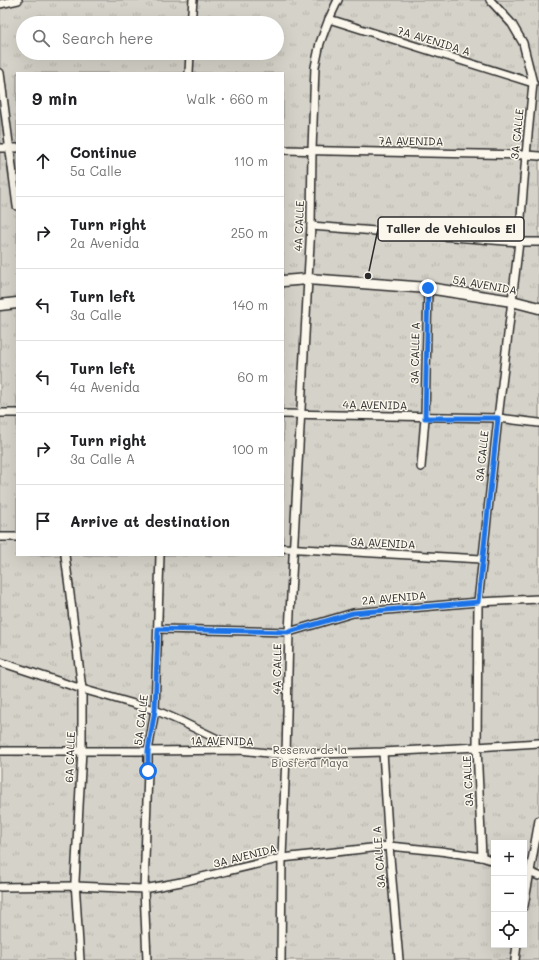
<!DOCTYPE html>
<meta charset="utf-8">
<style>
:root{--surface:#fff;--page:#f2f2f2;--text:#202124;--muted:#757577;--line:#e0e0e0}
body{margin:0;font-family:Mali,sans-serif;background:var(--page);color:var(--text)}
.controls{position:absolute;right:12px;bottom:12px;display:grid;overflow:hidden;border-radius:0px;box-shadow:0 4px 16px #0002}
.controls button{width:36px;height:36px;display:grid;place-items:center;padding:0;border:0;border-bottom:1px solid var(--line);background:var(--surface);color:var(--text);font:20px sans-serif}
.stop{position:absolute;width:12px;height:12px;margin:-9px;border:3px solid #1a73e8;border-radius:50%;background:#fff}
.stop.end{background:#1a73e8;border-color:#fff;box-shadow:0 1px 4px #0008}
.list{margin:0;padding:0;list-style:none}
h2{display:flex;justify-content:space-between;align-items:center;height:52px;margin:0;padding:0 16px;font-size:17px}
h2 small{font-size:13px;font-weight:400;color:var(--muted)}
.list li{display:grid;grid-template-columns:26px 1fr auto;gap:12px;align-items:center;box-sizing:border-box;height:72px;padding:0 16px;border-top:1px solid var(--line)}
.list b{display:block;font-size:15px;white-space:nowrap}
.list p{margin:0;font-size:13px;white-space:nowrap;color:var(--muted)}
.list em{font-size:13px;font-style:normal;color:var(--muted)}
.icon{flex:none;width:22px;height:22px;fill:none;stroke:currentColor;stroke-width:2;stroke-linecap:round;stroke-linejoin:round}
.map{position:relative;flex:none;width:539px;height:960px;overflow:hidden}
.search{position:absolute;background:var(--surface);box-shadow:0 4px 16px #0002;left:16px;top:16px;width:268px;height:44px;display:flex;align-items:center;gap:10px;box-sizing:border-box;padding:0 14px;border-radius:22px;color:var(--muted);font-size:15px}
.panel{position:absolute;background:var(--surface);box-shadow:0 4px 16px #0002;left:16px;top:72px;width:268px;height:484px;border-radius:0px}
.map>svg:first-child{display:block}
.park{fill:url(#park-tufts);stroke:#807e7a;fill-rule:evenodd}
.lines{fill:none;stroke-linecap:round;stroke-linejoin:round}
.street-casing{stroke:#2b2b2b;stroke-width:10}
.secondary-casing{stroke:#2b2b2b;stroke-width:13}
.street{stroke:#fbf7ec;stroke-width:7}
.secondary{stroke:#fbf7ec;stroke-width:10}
.route{stroke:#1a73e8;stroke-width:5}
.labels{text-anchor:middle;stroke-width:3;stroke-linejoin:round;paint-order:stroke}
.street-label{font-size:11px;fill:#2b2b2b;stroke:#fbf7ec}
.park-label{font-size:11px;fill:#565552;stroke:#fbf7ec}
.leader{fill:none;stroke:#2b2b2b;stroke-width:1.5}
.callout-dot{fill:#2b2b2b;stroke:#fbf7ec;stroke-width:1.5}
.callout{fill:#fbf7ec;stroke:#2b2b2b;stroke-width:1.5}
.callout-label{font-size:12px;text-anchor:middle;font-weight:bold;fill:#2b2b2b}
</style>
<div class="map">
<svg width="539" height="960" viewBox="0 0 539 960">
<defs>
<pattern id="park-tufts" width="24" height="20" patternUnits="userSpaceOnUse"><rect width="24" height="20" fill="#d5d2c9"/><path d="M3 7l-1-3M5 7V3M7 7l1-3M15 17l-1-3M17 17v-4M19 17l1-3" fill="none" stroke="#b7b4ad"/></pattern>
</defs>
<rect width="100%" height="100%" fill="#f3efe4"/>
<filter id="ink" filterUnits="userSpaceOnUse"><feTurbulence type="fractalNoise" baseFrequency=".025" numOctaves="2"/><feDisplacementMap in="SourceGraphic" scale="8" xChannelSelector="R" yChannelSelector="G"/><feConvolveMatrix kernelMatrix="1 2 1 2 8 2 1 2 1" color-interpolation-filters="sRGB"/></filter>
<g filter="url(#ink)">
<path class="park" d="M0,0H539V960H0ZM23,23H277V53H23ZM17,73H283V555H17ZM494,843H524V945H494Z"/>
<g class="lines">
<g class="street-casing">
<g id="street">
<path d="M0,4L18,0"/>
<path d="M329,19L533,83"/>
<path d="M191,23L193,0"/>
<path d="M0,73L17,206"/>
<path d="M189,73L190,53"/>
<path d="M0,148H17"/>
<path d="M283,150L526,155L539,156"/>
<path d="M311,226L519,242H539"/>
<path d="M0,413H17"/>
<path d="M283,414L498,418L539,423"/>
<path d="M421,467L425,418L428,288"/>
<path d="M0,537H17"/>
<path d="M283,548L482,559"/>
<path d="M65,555L82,689V750L75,881L80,960"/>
<path d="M158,629L289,632L353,613L478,602L539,599"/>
<path d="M0,662L82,689L155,710L180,721L238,749"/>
<path d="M0,751H148L240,750L286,755L383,752L477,747L539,743"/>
<path d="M383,752L389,846L399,960"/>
<path d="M482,857L477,747L478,602L498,418L519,242L526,155L533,83L523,43L512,24L490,0"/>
<path d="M524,870L539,876"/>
<path d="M0,887L75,886L144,889L181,882L282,858L389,846L440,851L482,857L494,861"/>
<path d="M524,906L539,820"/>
<path d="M147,960L144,889L148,771V751L155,710L160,555"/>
<path d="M281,960L282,858L286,755L289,632L308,279L311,226L312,150L315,67L320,43L329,19L338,0"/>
<path d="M515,960L517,945"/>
</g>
</g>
<g class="secondary-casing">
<g id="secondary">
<path d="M283,281L308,279L428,288L512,301L539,308"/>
<path d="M0,305L17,303"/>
</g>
</g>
<use href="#street" class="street"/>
<use href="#secondary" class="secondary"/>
</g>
</g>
<g class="lines" filter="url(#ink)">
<path class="route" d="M148,771V751L155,710L158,629L289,632L353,613L478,602L498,418H425L428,288"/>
</g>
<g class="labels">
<g class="street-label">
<text transform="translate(434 41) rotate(17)" y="4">7A AVENIDA A</text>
<text transform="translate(517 134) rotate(-84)" y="4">3A CALLE</text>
<text transform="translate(411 141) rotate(1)" y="4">7A AVENIDA</text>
<text transform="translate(299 226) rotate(-88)" y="4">4A CALLE</text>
<text transform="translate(485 285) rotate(10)" y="4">5A AVENIDA</text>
<text transform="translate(415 353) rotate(-89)" y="4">3A CALLE A</text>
<text transform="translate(375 405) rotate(1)" y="4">4A AVENIDA</text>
<text transform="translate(482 456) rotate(-84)" y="4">3A CALLE</text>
<text transform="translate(383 543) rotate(3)" y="4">3A AVENIDA</text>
<text transform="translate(394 598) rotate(-5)" y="4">2A AVENIDA</text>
<text transform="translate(277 669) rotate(-89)" y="4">4A CALLE</text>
<text transform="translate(141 720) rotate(-83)" y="4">5A CALLE</text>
<text transform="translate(222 741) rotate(1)" y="4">1A AVENIDA</text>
<text transform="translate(70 757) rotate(-88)" y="4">6A CALLE</text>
<text transform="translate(468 781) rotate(-93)" y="4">3A CALLE</text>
<text transform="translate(245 856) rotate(-14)" y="4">3A AVENIDA</text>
<text transform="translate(379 857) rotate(-94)" y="4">3A CALLE A</text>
</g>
<g class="park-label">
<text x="310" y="754">Reserva de la<tspan x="310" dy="13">Biosfera Maya</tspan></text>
</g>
</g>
<path class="leader" d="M368 276L378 229"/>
<circle class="callout-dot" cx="368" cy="276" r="4"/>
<rect class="callout" x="378" y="217" width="146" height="24" rx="4"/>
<g class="callout-label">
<text x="451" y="233">Taller de Vehiculos El</text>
</g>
</svg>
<div class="controls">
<button>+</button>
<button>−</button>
<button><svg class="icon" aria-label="locate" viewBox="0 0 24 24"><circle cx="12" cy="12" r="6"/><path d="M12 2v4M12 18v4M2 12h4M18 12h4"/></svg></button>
</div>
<div class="stop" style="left:148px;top:771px"></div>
<div class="stop end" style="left:428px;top:288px"></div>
<div class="search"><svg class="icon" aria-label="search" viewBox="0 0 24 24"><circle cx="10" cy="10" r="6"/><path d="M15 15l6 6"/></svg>Search here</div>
<section class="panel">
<h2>9 min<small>Walk · 660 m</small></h2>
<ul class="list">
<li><svg class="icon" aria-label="ahead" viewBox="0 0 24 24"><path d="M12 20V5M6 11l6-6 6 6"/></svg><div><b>Continue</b><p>5a Calle</p></div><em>110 m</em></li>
<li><svg class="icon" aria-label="right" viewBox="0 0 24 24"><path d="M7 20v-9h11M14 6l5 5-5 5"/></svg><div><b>Turn right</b><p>2a Avenida</p></div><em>250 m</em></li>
<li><svg class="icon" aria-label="left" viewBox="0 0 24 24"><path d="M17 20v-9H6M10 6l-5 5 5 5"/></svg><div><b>Turn left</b><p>3a Calle</p></div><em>140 m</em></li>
<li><svg class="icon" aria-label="left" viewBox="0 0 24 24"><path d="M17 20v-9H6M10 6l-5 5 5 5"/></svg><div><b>Turn left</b><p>4a Avenida</p></div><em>60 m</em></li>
<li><svg class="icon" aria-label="right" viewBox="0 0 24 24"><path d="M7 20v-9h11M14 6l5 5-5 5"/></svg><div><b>Turn right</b><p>3a Calle A</p></div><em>100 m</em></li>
<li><svg class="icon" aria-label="arrive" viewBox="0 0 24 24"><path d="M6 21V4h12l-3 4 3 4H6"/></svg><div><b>Arrive at destination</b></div></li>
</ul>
</section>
</div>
